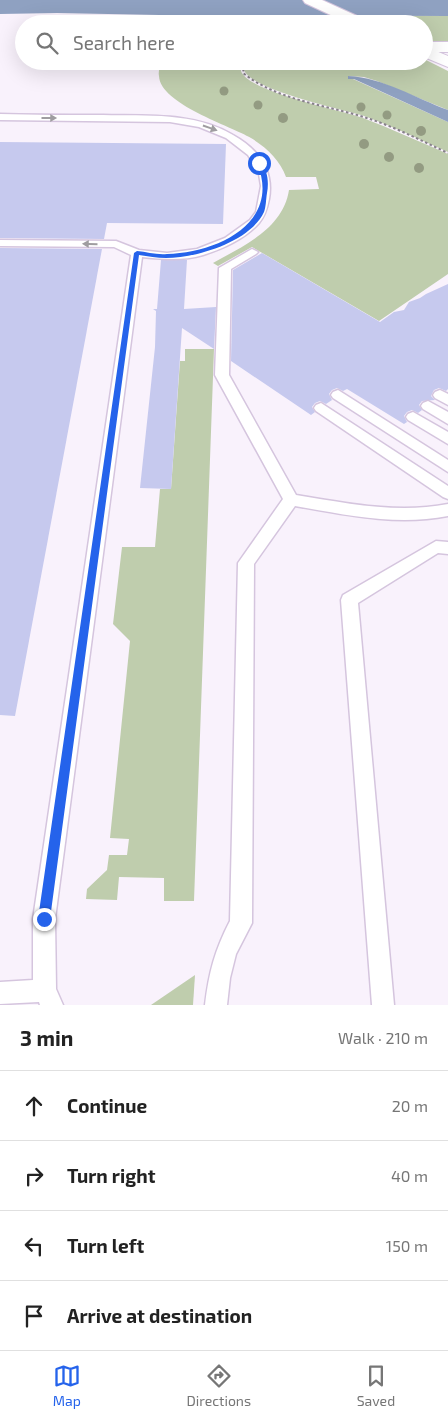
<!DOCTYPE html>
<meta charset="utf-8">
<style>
:root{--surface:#fff;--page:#f2f2f2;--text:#222;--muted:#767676;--line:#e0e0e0;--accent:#2563eb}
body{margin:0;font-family:"Exo 2",sans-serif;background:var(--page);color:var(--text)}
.stop{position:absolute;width:15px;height:15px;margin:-11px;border:4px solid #2563eb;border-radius:50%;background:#fff}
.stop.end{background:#2563eb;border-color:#fff;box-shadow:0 1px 5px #0008}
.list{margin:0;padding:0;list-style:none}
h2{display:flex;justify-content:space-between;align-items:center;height:65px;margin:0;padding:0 20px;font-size:21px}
h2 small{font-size:16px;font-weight:400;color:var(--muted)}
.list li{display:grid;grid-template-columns:32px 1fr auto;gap:15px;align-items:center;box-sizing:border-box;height:70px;padding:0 20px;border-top:1px solid var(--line)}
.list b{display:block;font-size:19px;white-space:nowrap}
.list em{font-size:16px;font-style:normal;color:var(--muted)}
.icon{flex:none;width:28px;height:28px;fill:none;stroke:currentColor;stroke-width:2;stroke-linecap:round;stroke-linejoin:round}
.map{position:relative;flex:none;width:448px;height:1005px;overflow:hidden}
.search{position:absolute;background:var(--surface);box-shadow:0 5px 20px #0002;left:15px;right:15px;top:15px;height:55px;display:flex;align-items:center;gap:12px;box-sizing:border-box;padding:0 18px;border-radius:28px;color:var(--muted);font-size:19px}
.sheet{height:345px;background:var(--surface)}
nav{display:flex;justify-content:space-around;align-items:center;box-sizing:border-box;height:70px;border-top:1px solid var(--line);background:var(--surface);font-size:14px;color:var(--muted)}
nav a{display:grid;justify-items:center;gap:2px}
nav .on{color:var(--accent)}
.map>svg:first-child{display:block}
.green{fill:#bfcdad}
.water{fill:#8fa1c1}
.building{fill:#c6c9ee}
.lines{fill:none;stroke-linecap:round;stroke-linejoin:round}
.service-casing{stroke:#d5c5de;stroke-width:3}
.minor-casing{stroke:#d5c5de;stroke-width:2}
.primary-casing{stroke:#d5c5de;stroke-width:2}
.path{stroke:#87818a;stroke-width:2;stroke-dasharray:2.5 2.5;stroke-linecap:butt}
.service{fill:#fff;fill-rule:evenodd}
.minor{fill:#fff;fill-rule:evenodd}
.primary{fill:#fff;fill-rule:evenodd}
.tree{fill:#939b82}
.oneway{fill:#9f9da0}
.route{fill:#2563eb}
</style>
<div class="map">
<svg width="448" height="1005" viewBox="0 0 448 1005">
<rect width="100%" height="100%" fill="#f9f2fc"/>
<g class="green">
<path d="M188,15H325L345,24H182Z"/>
<path d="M355,15L448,16V45H424V24H377Z"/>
<path d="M424,59L448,71V110L377,81L364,77L348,76V79H353L448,122V152C421,140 394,127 367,117C343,109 252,91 244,70L246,65L251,61H424Z"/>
<path d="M161,61H248L241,67V71C248,92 341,110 363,118C392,129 420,142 448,154V274L379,321L252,247L218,266L213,263C243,246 283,229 289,190L319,189L316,177H286C280,160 267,148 251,138C231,126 160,104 159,76C158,72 160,66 161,61Z"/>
<path d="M185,349H214L194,901H164V878L119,877L117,900L86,899L87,889L107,870L109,855H127L129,839L110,838L130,641L113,624L122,547H155L160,489H171L180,361H185Z"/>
<path d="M195,975L193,1005H151Z"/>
</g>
<g class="water">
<path d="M0,0H448V16L159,15L57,13L0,14Z"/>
<path d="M348,76C384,78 415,98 448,110V122L354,79H348Z"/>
</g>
<g class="building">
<path d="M0,142L226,144L223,224L107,223L104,239L0,238Z"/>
<path d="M0,248L102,249L15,716L0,715Z"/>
<path d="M262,253L380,322L394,312L404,310L409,302L420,298L426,294L448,284V389L446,391L439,388L434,390L431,396L435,400L422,401L419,405L422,410L418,413L412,410L407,412L404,416L407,422L404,424L347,389L343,391L337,388L332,390L329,394L332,400L326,404L320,401L315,403L312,407L315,412L311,415L231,361L233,270Z"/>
<path d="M161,260H187L184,309L216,307L214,349L182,328L171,489L140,488L155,347L156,311L153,309H157Z"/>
</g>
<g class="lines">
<g class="service-casing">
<g id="service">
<path d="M0,114C34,115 69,115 103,115C146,116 195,112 233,135C258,149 274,170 269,199C267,209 265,216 259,223C245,239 222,249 203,255C183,261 162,259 142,257L55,919L56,989L63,1005H40L39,1002L0,1004V982L33,980V919L131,255L114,247L0,246V240L116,241L139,250L167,253L197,249L225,238L250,220L256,212L261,186L259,174L248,155L226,138L199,127L170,122L0,120Z"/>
<path d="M252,249L258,252L256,254L231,269L229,375L296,495C346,503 397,514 448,504V516C397,526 346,515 295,506L254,564L252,923L236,954L230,978L227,1005H205C209,972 215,950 230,921L238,563L283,499L215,375L219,268Z"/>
<path d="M338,390L448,460V472L333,398L331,395L333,392Z"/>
<path d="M440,390L448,394V405L435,398L433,395L435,392Z"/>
<path d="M428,401L448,412V424L423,409L421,406L423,403Z"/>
<path d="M321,403L448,486V499L443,497L316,411L314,408L316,405Z"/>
<path d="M413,412L448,432V444L408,420L406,417L408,414Z"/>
<path d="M436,541L448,542V554L438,553L358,603L394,1005H372L341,600L343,595Z"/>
</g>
</g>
<g class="minor-casing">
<rect id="minor" x="424" y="42" width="24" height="10"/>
</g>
<g class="primary-casing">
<g id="primary">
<path d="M303,0H322L368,21L370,24H350L305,3Z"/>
<path d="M424,46L448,56V67L424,57Z"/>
</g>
</g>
<path class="path" d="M249,61L244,66L243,73C278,101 328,105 370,119C397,128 422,141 448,153"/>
<use href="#service" class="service"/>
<use href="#minor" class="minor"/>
<use href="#primary" class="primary"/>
</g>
<g class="tree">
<circle cx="224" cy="91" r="4.5"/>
<circle cx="258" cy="105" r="4.5"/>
<circle cx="361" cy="107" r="4.5"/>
<circle cx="387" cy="115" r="4.5"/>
<circle cx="283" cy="118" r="5"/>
<circle cx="421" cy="131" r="5"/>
<circle cx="364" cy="144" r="5"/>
<circle cx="389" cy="157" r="5"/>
<circle cx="419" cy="168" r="5"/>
</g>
<defs><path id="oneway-solid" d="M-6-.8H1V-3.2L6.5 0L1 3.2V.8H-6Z" transform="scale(1.25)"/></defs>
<g class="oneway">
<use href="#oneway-solid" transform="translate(49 118)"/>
<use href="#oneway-solid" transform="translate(210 128) rotate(19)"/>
<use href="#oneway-solid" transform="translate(90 244) rotate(-179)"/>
</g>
<path class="route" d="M259,162C268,168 269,183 267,193C266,199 266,207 264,212C250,242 196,258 166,258C157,258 148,256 139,255L50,919L48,923L44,925L40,923L38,919L134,253L137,251C147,252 157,255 167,254C217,253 282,223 257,163Z"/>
</svg>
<div class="stop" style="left:259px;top:163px"></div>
<div class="stop end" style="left:44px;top:919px"></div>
<div class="search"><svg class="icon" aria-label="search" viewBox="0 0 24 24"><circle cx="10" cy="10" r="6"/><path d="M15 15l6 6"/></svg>Search here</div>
</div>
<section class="sheet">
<h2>3 min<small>Walk · 210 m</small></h2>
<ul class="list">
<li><svg class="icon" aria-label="ahead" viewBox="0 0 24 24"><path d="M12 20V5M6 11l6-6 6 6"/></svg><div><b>Continue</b></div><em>20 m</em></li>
<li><svg class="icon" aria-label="right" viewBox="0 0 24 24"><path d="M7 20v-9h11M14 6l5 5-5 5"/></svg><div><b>Turn right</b></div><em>40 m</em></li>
<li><svg class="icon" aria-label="left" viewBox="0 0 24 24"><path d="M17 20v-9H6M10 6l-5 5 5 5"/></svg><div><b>Turn left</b></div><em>150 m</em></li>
<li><svg class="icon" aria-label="arrive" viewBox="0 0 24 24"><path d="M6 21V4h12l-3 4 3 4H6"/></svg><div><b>Arrive at destination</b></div></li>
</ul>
</section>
<nav>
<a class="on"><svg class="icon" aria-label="map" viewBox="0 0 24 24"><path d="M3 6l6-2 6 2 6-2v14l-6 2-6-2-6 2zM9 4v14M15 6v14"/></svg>Map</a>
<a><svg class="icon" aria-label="directions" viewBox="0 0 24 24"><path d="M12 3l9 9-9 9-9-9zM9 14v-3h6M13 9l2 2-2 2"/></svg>Directions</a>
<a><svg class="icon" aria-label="saved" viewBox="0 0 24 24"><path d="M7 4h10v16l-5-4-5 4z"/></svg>Saved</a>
</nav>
